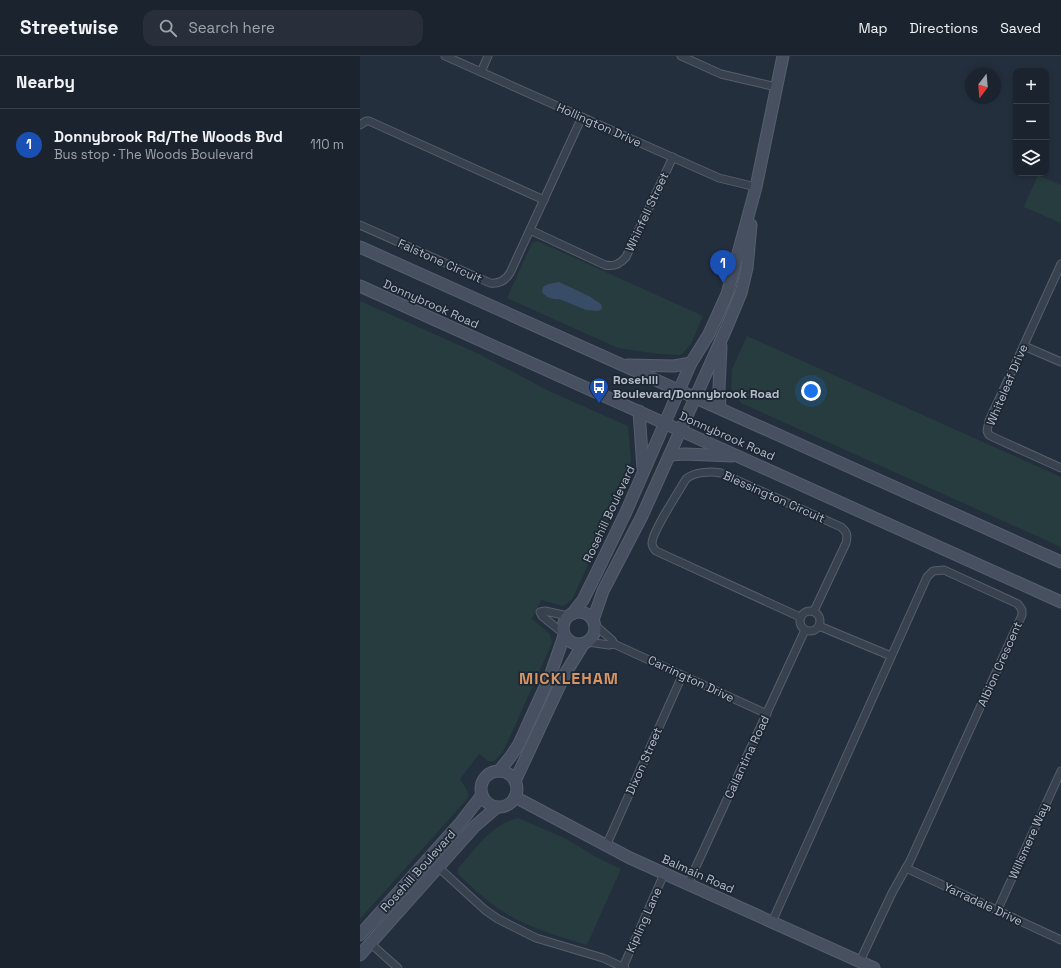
<!DOCTYPE html>
<meta charset="utf-8">
<style>
:root{--surface:#1b232e;--page:#282f3a;--text:#f1f3f6;--muted:#a0a4aa;--line:#39404a;--accent:#db2777}
body{margin:0;font-family:"Space Grotesk",sans-serif;background:var(--page);color:var(--text)}
.controls{position:absolute;right:12px;top:12px;display:grid;overflow:hidden;border-radius:8px;box-shadow:0 2px 6px #0003}
.controls button{width:36px;height:36px;display:grid;place-items:center;padding:0;border:0;border-bottom:1px solid var(--line);background:var(--surface);color:var(--text);font:20px sans-serif}
.compass{position:absolute;left:605px;top:12px;width:36px;height:36px;border-radius:50%;background:var(--surface);box-shadow:0 2px 6px #0003;rotate:196deg}
.you{position:absolute;left:451px;top:335px;width:14px;height:14px;margin:-10px;border:3px solid #fff;border-radius:50%;background:#1a73e8;box-shadow:0 0 0 6px #1a73e833}
.badge{display:grid;place-items:center;width:26px;height:26px;border-radius:50%;background:var(--accent);color:#fff;font-size:13px;font-weight:700}
.pin{position:absolute;translate:-50% -33px;filter:drop-shadow(0 1px 2px #0008)}
.pin::after{content:'';position:absolute;top:21px;width:14px;height:12px;background:inherit;clip-path:polygon(0 0,100% 0,50% 100%)}
.list{margin:0;padding:0;list-style:none}
h2{display:flex;justify-content:space-between;align-items:center;height:52px;margin:0;padding:0 16px;font-size:17px}
h2 small{font-size:13px;font-weight:400;color:var(--muted)}
.list li{display:grid;grid-template-columns:26px 1fr auto;gap:12px;align-items:center;box-sizing:border-box;height:72px;padding:0 16px;border-top:1px solid var(--line)}
.list b{display:block;font-size:15px;white-space:nowrap}
.list p{margin:0;font-size:13px;white-space:nowrap;color:var(--muted)}
.list em{font-size:13px;font-style:normal;color:var(--muted)}
.icon{flex:none;width:22px;height:22px;fill:none;stroke:currentColor;stroke-width:2;stroke-linecap:round;stroke-linejoin:round}
.map{position:relative;flex:none;width:701px;height:912px;overflow:hidden}
header{display:flex;align-items:center;gap:24px;box-sizing:border-box;height:56px;padding:0 20px;background:var(--surface);border-bottom:1px solid var(--line)}
header strong{font-size:19px}
nav{display:flex;gap:22px;margin-inline-start:auto;font-size:14px}
.search{width:280px;height:36px;background:var(--page);display:flex;align-items:center;gap:10px;box-sizing:border-box;padding:0 14px;border-radius:12px;color:var(--muted);font-size:15px}
main{display:flex}
aside{flex:1;background:var(--surface)}
.map>svg:first-child{display:block}
.green{fill:#263c3f}
.water{fill:#394c67}
.lines{fill:none;stroke-linecap:round;stroke-linejoin:round}
.street-casing{stroke:#565f6c;stroke-width:9}
.secondary-casing{stroke:#565f6c;stroke-width:13}
.street{stroke:#38414e;stroke-width:7}
.secondary{stroke:#465061;stroke-width:11}
.labels{text-anchor:middle;stroke-width:3.5;stroke-linejoin:round;paint-order:stroke}
.street-label{font-size:12px;fill:#b4bcc9;stroke:#1d2633}
.poi-label{font-size:12px;font-weight:bold;fill:#b4bcc9;stroke:#1d2633;text-anchor:start}
.district-label{font-size:16px;font-weight:bold;letter-spacing:1px;fill:#d59563;stroke:#1d2633}
</style>
<header>
<strong>Streetwise</strong>
<div class="search"><svg class="icon" aria-label="search" viewBox="0 0 24 24"><circle cx="10" cy="10" r="6"/><path d="M15 15l6 6"/></svg>Search here</div>
<nav><a>Map</a><a>Directions</a><a>Saved</a></nav>
</header>
<main>
<aside>
<h2>Nearby<small></small></h2>
<ul class="list">
<li><span class="badge" style="background:#1a4fb4">1</span><div><b>Donnybrook Rd/The Woods Bvd</b><p>Bus stop · The Woods Boulevard</p></div><em>110 m</em></li>
</ul>
</aside>
<div class="map">
<svg width="701" height="912" viewBox="0 0 701 912">
<rect width="100%" height="100%" fill="#242f3e"/>
<g class="green">
<path d="M678,119L701,129V167L664,151Z"/>
<path d="M177,185L343,260L331,288L321,299L299,298L258,292L147,242L172,187Z"/>
<path d="M0,245L119,298L189,335L268,370L271,405L258,434L246,469L213,542L208,547L202,550L181,544L172,563L190,578L192,587L143,696L134,705H128L119,698L100,723L108,736V742L0,863Z"/>
<path d="M387,280L701,421V491L381,347L371,332L372,313Z"/>
<path d="M158,762L207,783L234,800L261,813L227,889C195,879 163,870 136,851C122,841 110,829 98,818V813C115,793 132,768 158,762Z"/>
</g>
<path class="water" d="M199,226L229,240L241,248L242,253L238,255L226,254L199,243C192,244 186,241 182,236L183,231L188,228Z"/>
<g class="lines">
<g class="street-casing">
<g id="street">
<path d="M85,0L359,122L396,131"/>
<path d="M321,0L361,18L416,31"/>
<path d="M121,16L128,0"/>
<path d="M0,69L6,65H9L184,144"/>
<path d="M0,169L130,227C139,228 145,225 150,217L222,61"/>
<path d="M170,174L245,209C254,211 260,208 266,201L313,101"/>
<path d="M701,208L629,365L627,375L629,379L635,382L701,412"/>
<path d="M664,290L701,306"/>
<circle cx="450" cy="565" r="10"/>
<path d="M440,561L296,495C294,493 292,491 292,487C292,476 319,435 326,423C334,416 350,415 361,417L481,471C487,476 488,479 486,487L454,555"/>
<path d="M235,569L252,584L254,588"/>
<path d="M459,570L531,600"/>
<path d="M203,577L182,560L180,556L185,555L208,560"/>
<path d="M228,586L249,589L254,588L407,658"/>
<path d="M246,790L322,620"/>
<path d="M78,811L125,854L138,863L176,882L243,902L265,912"/>
<path d="M546,812L701,884"/>
<path d="M328,828L445,574"/>
<path d="M637,855L701,715"/>
<path d="M412,866L567,521L573,515L584,514L658,548L662,554V559L550,805L532,837L500,905"/>
<path d="M10,887L38,912"/>
<path d="M263,911L304,818"/>
</g>
</g>
<g class="secondary-casing">
<g id="secondary">
<path d="M0,191L701,506"/>
<path d="M0,230L701,546"/>
<path d="M267,309L314,310L331,307"/>
<path d="M360,352L359,332L361,290"/>
<path d="M279,355L283,413"/>
<path d="M310,399L325,398L372,400"/>
<circle cx="219" cy="572" r="16"/>
<path d="M212,558L223,544L234,522L266,456L331,307L349,278L367,238L396,131L423,0"/>
<path d="M233,564L243,535L282,460L366,273L381,237L387,212L391,169"/>
<path d="M139,715L151,700L159,688L190,620L204,580"/>
<circle cx="139" cy="733" r="18"/>
<path d="M155,725L205,618L224,587"/>
<path d="M155,741L270,802L514,912"/>
<path d="M0,879L101,766L122,739"/>
<path d="M0,899L115,770L137,751"/>
</g>
</g>
<use href="#street" class="street"/>
<use href="#secondary" class="secondary"/>
</g>
<defs>
<g id="bus-pin" transform="scale(1)"><path d="M0 17L-7.5 6A9.5 9.5 0 1 1 7.5 6Z" fill="#1a4fb4" stroke="#1d2633"/><path d="M-5-6H5V4H4V6H2V4H-2V6H-4V4H-5ZM-3.5-4V0h7V-4ZM-3.5 1.2v1.5H-2V1.2ZM2 1.2v1.5H3.5V1.2Z" fill="#fff"/></g>
</defs>
<g fill-rule="evenodd">
<use href="#bus-pin" x="239" y="331"/>
</g>
<g class="labels">
<g class="street-label">
<text transform="translate(239 69) rotate(24)" y="4">Hollington Drive</text>
<text transform="translate(287 156) rotate(-65)" y="4">Whinfell Street</text>
<text transform="translate(80 205) rotate(24)" y="4">Falstone Circuit</text>
<text transform="translate(71 248) rotate(24)" y="4">Donnybrook Road</text>
<text transform="translate(647 329) rotate(-67)" y="4">Whiteleaf Drive</text>
<text transform="translate(367 380) rotate(24)" y="4">Donnybrook Road</text>
<text transform="translate(414 441) rotate(24)" y="4">Blessington Circuit</text>
<text transform="translate(249 458) rotate(-65)" y="4">Rosehill Boulevard</text>
<text transform="translate(640 608) rotate(-66)" y="4">Albion Crescent</text>
<text transform="translate(331 623) rotate(25)" y="4">Carrington Drive</text>
<text transform="translate(387 701) rotate(-65)" y="4">Callantina Road</text>
<text transform="translate(284 705) rotate(-66)" y="4">Dixon Street</text>
<text transform="translate(669 785) rotate(-66)" y="4">Willsmere Way</text>
<text transform="translate(58 815) rotate(-48)" y="4">Rosehill Boulevard</text>
<text transform="translate(338 818) rotate(24)" y="4">Balmain Road</text>
<text transform="translate(623 848) rotate(25)" y="4">Yarradale Drive</text>
<text transform="translate(284 864) rotate(-66)" y="4">Kipling Lane</text>
</g>
<g class="poi-label">
<text x="253" y="328">Rosehill<tspan x="253" dy="14">Boulevard/Donnybrook Road</tspan></text>
</g>
<g class="district-label">
<text x="209" y="628">MICKLEHAM</text>
</g>
</g>
</svg>
<div class="controls">
<button>+</button>
<button>−</button>
<button><svg class="icon" aria-label="layers" viewBox="0 0 24 24"><path d="M12 4l9 5-9 5-9-5zM3 14l9 5 9-5"/></svg></button>
</div>
<svg class="compass" viewBox="-18 -18 36 36"><path d="M0-13l5 13h-10z" fill="#e53935"/><path d="M0 13l5-13h-10z" fill="#a0a4aa"/></svg>
<div class="you"></div>
<div class="pin badge" style="left:363px;top:227px;background:#1a4fb4">1</div>
</div>
</main>
